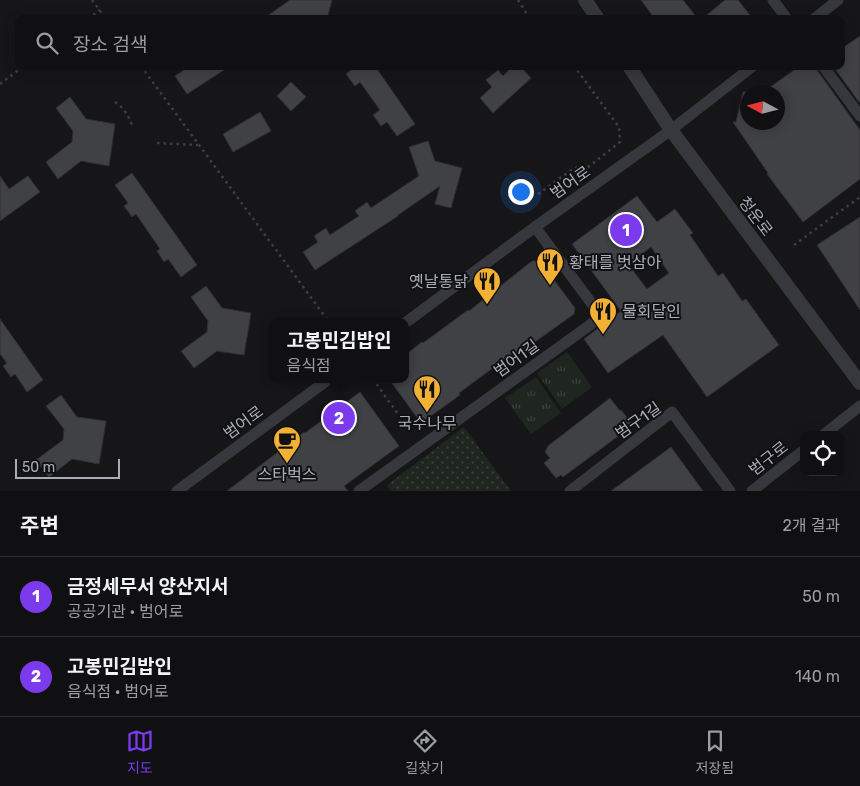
<!DOCTYPE html>
<html lang="ko">
<meta charset="utf-8">
<style>
:root{--surface:#101012;--page:#19191b;--text:#f1f3f6;--muted:#9c9d9f;--line:#303032;--accent:#7c3aed}
body{margin:0;font-family:Rubik,"Noto Sans KR",sans-serif;background:var(--page);color:var(--text)}
.controls{position:absolute;right:15px;bottom:15px;display:grid;overflow:hidden;border-radius:10px;box-shadow:0 2px 12px #0003}
.controls button{width:45px;height:45px;display:grid;place-items:center;padding:0;border:0;border-bottom:1px solid var(--line);background:var(--surface);color:var(--text);font:25px sans-serif}
.compass{position:absolute;left:740px;top:85px;width:45px;height:45px;border-radius:50%;background:var(--surface);box-shadow:0 2px 12px #0003;rotate:277deg}
.scale{position:absolute;left:15px;bottom:12px;width:105px;box-sizing:border-box;padding-left:5px;border:2px solid #a8adb8;border-top:0;font-size:14px;line-height:18px;white-space:nowrap;color:#a8adb8;-webkit-text-stroke:4px #111113;paint-order:stroke}
.you{position:absolute;left:520px;top:191px;width:18px;height:18px;margin:-12px;border:4px solid #fff;border-radius:50%;background:#1a73e8;box-shadow:0 0 0 8px #1a73e833}
.badge{display:grid;place-items:center;width:32px;height:32px;border-radius:50%;background:var(--accent);color:#fff;font-size:16px;font-weight:700}
.pin{position:absolute;translate:-50% -50%;border:2px solid #fff;box-shadow:0 1px 5px #0006}
.popup{position:absolute;left:269px;top:318px;width:140px;height:65px;box-sizing:border-box;display:grid;place-content:center;border-radius:10px;background:var(--surface);filter:drop-shadow(0 1px 4px #0005);font-size:16px;white-space:nowrap;color:var(--muted)}
.popup b{font-size:19px;color:var(--text)}
.popup::after{content:'';position:absolute;left:50%;top:100%;margin-left:-10px;border:10px solid transparent;border-top-color:var(--surface)}
.list{margin:0;padding:0;list-style:none}
h2{display:flex;justify-content:space-between;align-items:center;height:65px;margin:0;padding:0 20px;font-size:21px}
h2 small{font-size:16px;font-weight:400;color:var(--muted)}
.list li{display:grid;grid-template-columns:32px 1fr auto;gap:15px;align-items:center;box-sizing:border-box;height:80px;padding:0 20px;border-top:1px solid var(--line)}
.list b{display:block;font-size:19px;white-space:nowrap}
.list p{margin:0;font-size:16px;white-space:nowrap;color:var(--muted)}
.list em{font-size:16px;font-style:normal;color:var(--muted)}
.icon{flex:none;width:28px;height:28px;fill:none;stroke:currentColor;stroke-width:2;stroke-linecap:round;stroke-linejoin:round}
.map{position:relative;flex:none;width:860px;height:491px;overflow:hidden}
.search{position:absolute;background:var(--surface);box-shadow:0 2px 12px #0003;left:15px;right:15px;top:15px;height:55px;display:flex;align-items:center;gap:12px;box-sizing:border-box;padding:0 18px;border-radius:10px;color:var(--muted);font-size:19px}
.sheet{height:225px;background:var(--surface)}
nav{display:flex;justify-content:space-around;align-items:center;box-sizing:border-box;height:70px;border-top:1px solid var(--line);background:var(--surface);font-size:14px;color:var(--muted)}
nav a{display:grid;justify-items:center;gap:2px}
nav .on{color:var(--accent)}
.map>svg:first-child{display:block}
.grass{fill:url(#grass-tufts)}
.park{fill:url(#park-dots)}
.building{fill:#404145;stroke:#303034;fill-rule:evenodd}
.lines{fill:none;stroke-linecap:round;stroke-linejoin:round}
.path{stroke:#3d3f44;stroke-width:2.5;stroke-dasharray:2.5 4;stroke-linecap:butt}
.minor{stroke:#37383d;stroke-width:11}
.tertiary{stroke:#37383d;stroke-width:14}
.labels{text-anchor:middle;stroke-width:4;stroke-linejoin:round;paint-order:stroke}
.street-label{font-size:16px;fill:#a8adb8;stroke:#111113}
.poi-label{font-size:16px;fill:#a8adb8;stroke:#111113;text-anchor:start}
</style>
<div class="map">
<svg width="860" height="491" viewBox="0 0 860 491">
<defs>
<pattern id="grass-tufts" width="24" height="20" patternUnits="userSpaceOnUse" patternTransform="scale(1.25)"><rect width="24" height="20" fill="#1e261f"/><path d="M3 7l-1-3M5 7V3M7 7l1-3M15 17l-1-3M17 17v-4M19 17l1-3" fill="none" stroke="#3c433d"/></pattern>
<pattern id="park-dots" width="8" height="8" patternUnits="userSpaceOnUse" patternTransform="scale(1.25)"><rect width="8" height="8" fill="#1e261f"/><path d="M2 2h.1M6 6h.1" fill="none" stroke="#3c433d" stroke-width="1.8" stroke-linecap="round"/></pattern>
</defs>
<rect width="100%" height="100%" fill="#161618"/>
<g class="grass">
<path d="M567,352L592,387L562,409L537,373Z"/>
<path d="M536,377L561,413L531,434L505,398Z"/>
</g>
<path class="park" d="M464,427L511,491H391L387,485Z"/>
<g class="building">
<path d="M290,0H332L327,19H263Z"/>
<path d="M641,0H683L698,19H655Z"/>
<path d="M725,0H738L753,19H702Z"/>
<path d="M860,36V102H859L833,66H841V49Z"/>
<path d="M190,66H230L187,94L175,76Z"/>
<path d="M356,66H375L415,124L397,136L387,122L381,126L373,115L380,110L360,82L355,86L346,74Z"/>
<path d="M513,66H520L531,78L493,113L480,98L492,87L486,80L498,70L503,76Z"/>
<path d="M800,66H816L817,70L860,130V179L803,222L767,174L768,173L733,122H736L743,92H748V122H778V92H763Z"/>
<path d="M291,82L306,97L291,111L277,96Z"/>
<path d="M70,97L86,119L115,124L109,166L81,161L58,179L46,162L72,142L73,131L56,108Z"/>
<path d="M260,112L271,131L233,152L223,134Z"/>
<path d="M428,141L435,161L462,168L451,208L435,204L440,186L398,215V216L315,270L303,252L318,242L314,236L326,228L330,235L359,216L355,211L367,202L371,208L419,176L409,147Z"/>
<path d="M132,173L197,265L181,277L168,259L164,262L157,251L160,249L136,214L132,217L124,206L128,203L115,185Z"/>
<path d="M0,176L9,189L28,176L40,192L0,221Z"/>
<path d="M637,196L657,222L675,209L693,233L690,235L718,276L723,273L742,301L746,299L779,345L707,397L663,335L608,373L584,339L621,311L572,244ZM651,247L669,273L647,289L628,264Z"/>
<path d="M860,217V310L817,245Z"/>
<path d="M532,261H540L575,308L574,314L511,359L509,356L459,393L460,395L421,423L389,379H405V355L422,342L423,343L468,310L469,311Z"/>
<path d="M206,286L222,308L251,313L244,355L217,351L194,368L181,351L207,332L208,321L191,297Z"/>
<path d="M0,319L43,380L27,392L15,374L11,377L3,366L7,363L0,354Z"/>
<path d="M360,392L399,446L344,486L348,491H227L304,432L305,433Z"/>
<path d="M61,395L77,417L106,421L99,464L72,459L49,477L36,460L63,440L64,429L46,406Z"/>
<path d="M610,398L620,411L621,410L633,425L563,477L561,475L556,478L544,463L550,458L545,452L548,446Z"/>
<path d="M671,447L703,491H611Z"/>
</g>
<g class="lines">
<g class="path">
<path d="M92,0L106,19"/>
<path d="M518,0L528,16L532,19"/>
<path d="M88,19L100,10"/>
<path d="M141,66L329,322"/>
<path d="M0,84L24,66"/>
<path d="M115,102C124,108 128,115 132,125"/>
<path d="M157,143L198,145"/>
<path d="M538,194L574,168H587L620,142L619,127L574,66"/>
<path d="M794,245L860,197"/>
<path d="M373,379L410,431"/>
</g>
<g class="minor">
<path d="M773,0L787,19"/>
<path d="M814,19L838,0"/>
<path d="M823,66L860,116"/>
<path d="M405,323L535,227L671,130L753,66"/>
<path d="M823,435L860,406"/>
<path d="M177,491L329,379"/>
<path d="M359,491L590,325L601,316L535,227"/>
<path d="M570,491L672,412L730,491"/>
<path d="M752,491L804,450"/>
</g>
<g class="tertiary">
<path d="M585,0L598,19"/>
<path d="M629,66L671,130L860,383"/>
</g>
</g>
<defs>
<g id="restaurant-pin" transform="scale(1.4375)"><path d="M0 17L-7.5 6A9.5 9.5 0 1 1 7.5 6Z" fill="#f2b134" stroke="#111113"/><path d="M-5-6h1v4h1v-4h1v4h1v-4h1v5L-1.5 .5V6h-2V.5L-5-1ZM5-6V6H3V1.5H1.5Q1.5-4 5-6Z" fill="#111"/></g>
<g id="cafe-pin" transform="scale(1.4375)"><path d="M0 17L-7.5 6A9.5 9.5 0 1 1 7.5 6Z" fill="#f2b134" stroke="#111113"/><path d="M-5.5-4.5H6V0H3Q3 3.5 0 3.5H-2.5Q-5.5 3.5-5.5 0ZM3-3.2v2h1.7v-2ZM-6 4.5H4V6H-6Z" fill="#111"/></g>
</defs>
<g fill-rule="evenodd">
<use href="#restaurant-pin" x="550" y="262"/>
<use href="#restaurant-pin" x="487" y="281"/>
<use href="#restaurant-pin" x="603" y="311"/>
<use href="#restaurant-pin" x="427" y="389"/>
<use href="#cafe-pin" x="287" y="440"/>
</g>
<g class="labels">
<g class="street-label">
<text transform="translate(570 182) rotate(-35)" y="6">범어로</text>
<text transform="translate(756 216) rotate(53)" y="6">청운로</text>
<text transform="translate(516 358) rotate(-36)" y="6">범어1길</text>
<text transform="translate(638 420) rotate(-35)" y="6">범구1길</text>
<text transform="translate(243 422) rotate(-36)" y="6">범어로</text>
<text transform="translate(768 458) rotate(-38)" y="6">범구로</text>
</g>
<g class="poi-label">
<text x="569" y="268">황태를 벗삼아</text>
<text x="468" y="287" text-anchor="end">옛날통닭</text>
<text x="622" y="317">물회달인</text>
<text x="427" y="429" text-anchor="middle">국수나무</text>
<text x="287" y="480" text-anchor="middle">스타벅스</text>
</g>
</g>
</svg>
<div class="controls">
<button><svg class="icon" aria-label="locate" viewBox="0 0 24 24"><circle cx="12" cy="12" r="6"/><path d="M12 2v4M12 18v4M2 12h4M18 12h4"/></svg></button>
</div>
<svg class="compass" viewBox="-18 -18 36 36"><path d="M0-13l5 13h-10z" fill="#e53935"/><path d="M0 13l5-13h-10z" fill="#9c9d9f"/></svg>
<div class="scale">50 m</div>
<div class="you"></div>
<div class="pin badge" style="left:626px;top:230px">1</div>
<div class="pin badge" style="left:339px;top:418px">2</div>
<div class="popup"><b>고봉민김밥인</b>음식점</div>
<div class="search"><svg class="icon" aria-label="search" viewBox="0 0 24 24"><circle cx="10" cy="10" r="6"/><path d="M15 15l6 6"/></svg>장소 검색</div>
</div>
<section class="sheet">
<h2>주변<small>2개 결과</small></h2>
<ul class="list">
<li><span class="badge">1</span><div><b>금정세무서 양산지서</b><p>공공기관 · 범어로</p></div><em>50 m</em></li>
<li><span class="badge">2</span><div><b>고봉민김밥인</b><p>음식점 · 범어로</p></div><em>140 m</em></li>
</ul>
</section>
<nav>
<a class="on"><svg class="icon" aria-label="map" viewBox="0 0 24 24"><path d="M3 6l6-2 6 2 6-2v14l-6 2-6-2-6 2zM9 4v14M15 6v14"/></svg>지도</a>
<a><svg class="icon" aria-label="directions" viewBox="0 0 24 24"><path d="M12 3l9 9-9 9-9-9zM9 14v-3h6M13 9l2 2-2 2"/></svg>길찾기</a>
<a><svg class="icon" aria-label="saved" viewBox="0 0 24 24"><path d="M7 4h10v16l-5-4-5 4z"/></svg>저장됨</a>
</nav>
